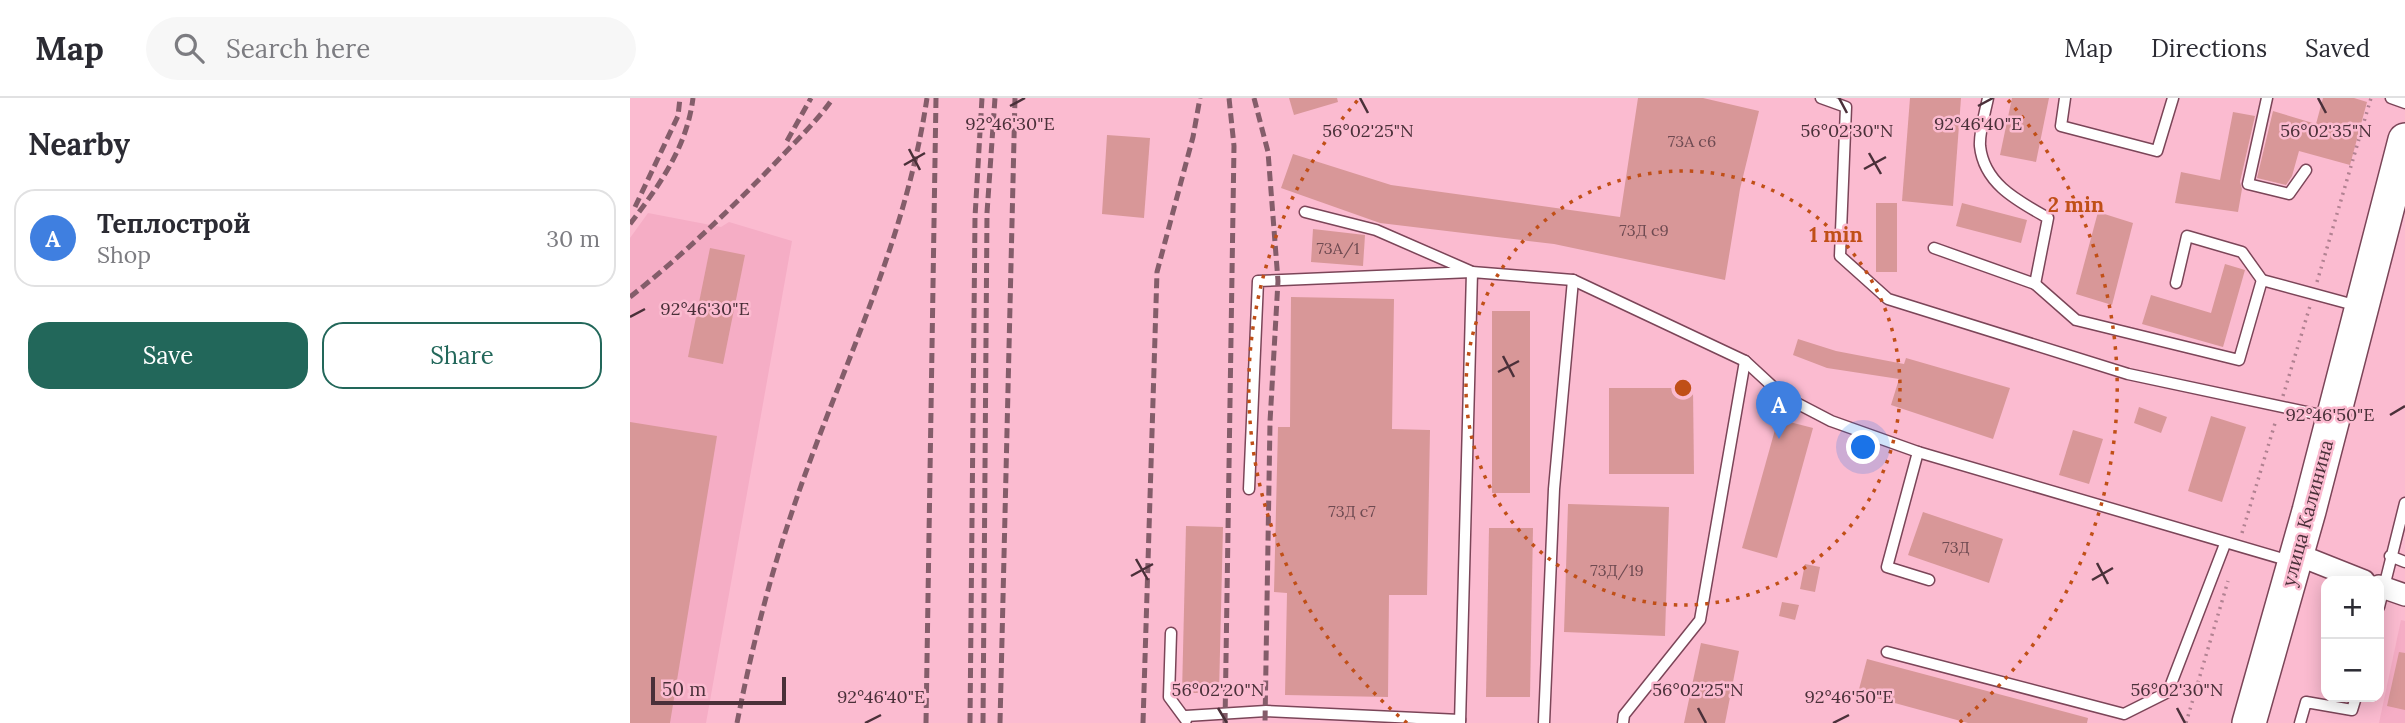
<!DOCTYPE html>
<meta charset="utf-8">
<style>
:root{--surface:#fff;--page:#f7f7f7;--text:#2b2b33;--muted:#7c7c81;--line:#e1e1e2;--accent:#22675a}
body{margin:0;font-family:Lora,serif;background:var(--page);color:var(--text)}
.controls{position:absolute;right:21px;bottom:21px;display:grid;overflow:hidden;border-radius:14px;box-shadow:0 4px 18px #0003}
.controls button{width:63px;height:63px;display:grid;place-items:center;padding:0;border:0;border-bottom:2px solid var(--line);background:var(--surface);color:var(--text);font:35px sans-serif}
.scale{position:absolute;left:21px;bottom:18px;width:135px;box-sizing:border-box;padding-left:7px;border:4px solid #4a3039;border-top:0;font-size:19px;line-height:24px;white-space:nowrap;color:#4a3039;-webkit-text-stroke:5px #fbbbd0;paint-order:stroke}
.you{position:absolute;left:1234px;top:350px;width:24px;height:24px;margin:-18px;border:5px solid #fff;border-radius:50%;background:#1a73e8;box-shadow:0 0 0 10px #1a73e833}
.badge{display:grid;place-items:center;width:46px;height:46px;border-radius:50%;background:var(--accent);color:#fff;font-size:23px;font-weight:700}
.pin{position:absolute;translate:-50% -58px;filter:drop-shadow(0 2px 4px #0008)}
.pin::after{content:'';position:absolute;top:37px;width:24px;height:21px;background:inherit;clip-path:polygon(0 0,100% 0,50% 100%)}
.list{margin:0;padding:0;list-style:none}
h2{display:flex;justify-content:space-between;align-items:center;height:91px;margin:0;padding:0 28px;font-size:30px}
h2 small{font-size:23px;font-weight:400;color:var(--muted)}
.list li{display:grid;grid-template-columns:46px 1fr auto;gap:21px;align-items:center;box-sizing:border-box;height:98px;margin:0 14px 14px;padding:0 14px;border:2px solid var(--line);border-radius:21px}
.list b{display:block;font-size:26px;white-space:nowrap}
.list p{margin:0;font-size:23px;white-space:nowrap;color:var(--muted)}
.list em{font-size:23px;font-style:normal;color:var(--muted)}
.actions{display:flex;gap:14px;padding:21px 28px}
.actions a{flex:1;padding:16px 0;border:2px solid var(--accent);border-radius:21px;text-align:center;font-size:24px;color:var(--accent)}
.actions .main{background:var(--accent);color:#fff}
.icon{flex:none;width:38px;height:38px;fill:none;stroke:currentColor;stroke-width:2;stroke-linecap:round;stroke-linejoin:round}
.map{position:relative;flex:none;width:1775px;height:625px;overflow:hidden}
header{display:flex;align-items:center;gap:42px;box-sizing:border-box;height:98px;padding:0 35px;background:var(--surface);border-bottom:2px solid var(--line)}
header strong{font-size:33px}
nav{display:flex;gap:38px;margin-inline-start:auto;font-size:24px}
.search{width:490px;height:63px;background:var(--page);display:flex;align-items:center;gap:18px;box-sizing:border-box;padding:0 24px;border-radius:38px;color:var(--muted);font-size:26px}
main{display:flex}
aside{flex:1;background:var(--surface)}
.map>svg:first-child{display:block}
.built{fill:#f5adc5}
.building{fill:#d89798}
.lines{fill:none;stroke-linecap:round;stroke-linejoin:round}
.service-casing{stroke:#7b4558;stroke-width:13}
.minor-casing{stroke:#7b4558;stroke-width:24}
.primary-casing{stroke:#7b4558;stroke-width:36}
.path{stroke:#b18191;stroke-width:3.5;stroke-dasharray:2 5;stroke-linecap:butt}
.service{stroke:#fff;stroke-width:10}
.minor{stroke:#fff;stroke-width:21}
.primary{stroke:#fff;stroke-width:33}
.rail{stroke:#845d6a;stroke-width:5;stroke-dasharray:10 5;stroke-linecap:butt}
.ticks{fill:none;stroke:#4a3039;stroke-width:2.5}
.ring{fill:none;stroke:#c04f17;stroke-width:3.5;stroke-dasharray:3.5 7}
.labels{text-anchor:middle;stroke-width:5;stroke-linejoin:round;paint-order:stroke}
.number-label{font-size:16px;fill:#6e4a51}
.street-label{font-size:19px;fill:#4a3039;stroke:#fbbbd0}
.ticks-label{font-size:18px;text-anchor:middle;fill:#4a3039;stroke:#fbbbd0;stroke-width:5;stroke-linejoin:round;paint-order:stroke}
.centre{fill:#c04f17;stroke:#fbbbd0;stroke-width:3.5}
.ring-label{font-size:21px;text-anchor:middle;font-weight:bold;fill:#c04f17;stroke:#fbbbd0;stroke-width:5;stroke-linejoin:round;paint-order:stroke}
</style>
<header>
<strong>Map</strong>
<div class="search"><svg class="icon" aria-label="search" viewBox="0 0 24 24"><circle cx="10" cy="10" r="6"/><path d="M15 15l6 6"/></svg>Search here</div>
<nav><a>Map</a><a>Directions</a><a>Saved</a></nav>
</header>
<main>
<aside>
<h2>Nearby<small></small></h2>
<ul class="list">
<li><span class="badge" style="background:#3f7fe0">A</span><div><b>Теплострой</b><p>Shop</p></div><em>30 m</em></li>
</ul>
<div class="actions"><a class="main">Save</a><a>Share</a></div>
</aside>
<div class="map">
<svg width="1775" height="625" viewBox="0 0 1775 625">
<rect width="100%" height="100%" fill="#fbbbd0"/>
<g class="built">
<path d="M18,115L91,129L99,124L162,143L76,625H0V140Z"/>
<path d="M1771,522L1775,523V625H1749Z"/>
</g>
<g class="building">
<path d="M659,0H707L708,4L664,17Z"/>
<path d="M1008,0H1073L1129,13L1110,91L1095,182L924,146L750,125L651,90L663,56L761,87L990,119Z"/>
<path d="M1280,0H1331L1323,108L1272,103Z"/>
<path d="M1382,0H1419L1406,64L1370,57Z"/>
<path d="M1693,0H1724L1737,4L1720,67L1669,53L1662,78L1656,87L1627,80L1643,13L1686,26Z"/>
<path d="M1603,14L1625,18L1610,84L1612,91L1608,114L1545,105L1551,74L1590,82Z"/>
<path d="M477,37L520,40L514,120L472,116Z"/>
<rect x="1246" y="105" width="21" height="69"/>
<path d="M1332,105L1397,122L1391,145L1326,128Z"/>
<path d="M1468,114L1503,125L1482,207L1446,196Z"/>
<path d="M683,131L735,137L733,168L681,164Z"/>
<path d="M80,150L115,157L93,266L58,259Z"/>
<path d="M1595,166L1615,172L1593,249L1512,226L1521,197L1581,215Z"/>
<path d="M661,199L764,201L762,331L800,332L797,497H759L758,599L655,597L657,495L644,494L648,329H660Z"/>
<rect x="862" y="213" width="38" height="182"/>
<path d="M1168,241L1206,253L1274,266L1276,260L1380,290L1363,341L1261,307L1269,281L1197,270L1163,257Z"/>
<path d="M979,290H1063L1064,376H979Z"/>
<path d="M1509,309L1537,319L1531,335L1504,325Z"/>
<path d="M1581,318L1616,329L1592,404L1558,393Z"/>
<path d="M1148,321L1183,330L1147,460L1112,450Z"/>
<path d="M0,324L87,338L40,625H0Z"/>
<path d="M1443,332L1473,341L1459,386L1429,377Z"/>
<path d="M938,406L1039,409L1035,538L934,534Z"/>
<path d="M1293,414L1373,441L1359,485L1278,457Z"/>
<path d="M556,428L593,429L589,595H552Z"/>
<path d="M859,430H903L900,599H856Z"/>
<path d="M1175,466L1190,469L1185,494L1170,491Z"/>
<path d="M1152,504L1169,507L1165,522L1149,518Z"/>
<path d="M1071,545L1109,553L1095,625H1054Z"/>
<path d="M1769,554L1775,555V612L1757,608Z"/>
<path d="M1237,561L1458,620L1457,625H1338L1228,595Z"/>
</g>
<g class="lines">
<g class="service-casing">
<g id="service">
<path d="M1191,0L1216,9L1210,158L1258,201L1498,276L1700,319"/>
<path d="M1358,0C1355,15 1349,34 1350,48C1354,86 1388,103 1418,120L1405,186"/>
<path d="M1435,0L1431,28L1527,53L1543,0"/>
<path d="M1637,0L1618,86L1659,96L1676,72"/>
<path d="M1761,0L1775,5"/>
<path d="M675,114L746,132L840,173"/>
<path d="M1304,150L1405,186L1446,222L1609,262L1632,182L1728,208"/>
<path d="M1546,185L1557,138L1612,154L1632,182"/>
<path d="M1288,354L1257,469L1299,482"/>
<path d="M619,391L628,183L842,174"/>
<path d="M1760,458L1775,464"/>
<path d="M1749,509L1775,405"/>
<path d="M541,535L539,599L556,622"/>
<path d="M1257,554L1494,616L1538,594L1595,446"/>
<path d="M556,618L636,613L830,622"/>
<path d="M830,625L842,174L943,182L1115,263L1153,298L1201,323L1288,354L1660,463"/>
<path d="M914,625L924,391L943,182"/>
<path d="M993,625L994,617L1070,522L1115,263"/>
<path d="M1670,625L1676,604L1722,612L1726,599"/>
</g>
</g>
<g class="minor-casing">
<g id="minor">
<path d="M1666,456L1734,483"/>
<path d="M1749,488L1775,497"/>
</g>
</g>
<g class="primary-casing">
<path id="primary" d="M1619,625L1679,413L1775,42"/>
</g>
<g class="path">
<path d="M1687,184L1741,0"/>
<path d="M1653,298L1680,208"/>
<path d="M1612,435L1646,322"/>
<path d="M1556,625L1598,483"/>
</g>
<use href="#service" class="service"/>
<use href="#minor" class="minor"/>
<use href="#primary" class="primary"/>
<g class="rail">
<path d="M624,0L638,54L648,183L640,324L635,625"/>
<path d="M157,43L181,0"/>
<path d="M5,109L48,18L50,0"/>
<path d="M0,126C29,88 57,49 63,0"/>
<path d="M0,199C53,157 103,109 150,60C168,41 188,22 203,0"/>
<path d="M107,625C120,559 136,493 157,429C204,283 274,155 297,0"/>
<path d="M296,625L306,0"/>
<path d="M340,625L345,119L352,0"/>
<path d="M353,625L357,115L365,0"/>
<path d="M370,625L385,0"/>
<path d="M513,625L527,174L563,39L570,0"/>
<path d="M595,625L604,48L599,0"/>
</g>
</g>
<path class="ticks" d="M730,0L738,15M1209,0L1217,15M1688,0L1696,15M380,8L395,0M1348,8L1363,0M279,51L290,72M1239,55L1251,76M274,67L295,55M1234,71L1256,59M0,219L15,211M873,258L884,279M868,274L889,263M1760,317L1775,308M506,461L518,482M1467,465L1478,486M501,478L523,466M1462,482L1483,470M588,610L597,625M1068,610L1076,625M1547,610L1555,625M235,625L251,617M1203,625L1219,617"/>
<g class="ring">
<circle cx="1053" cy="290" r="217"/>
<path d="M777 625A434 434 0 0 1 728 2M1378 2A434 434 0 0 1 1329 625"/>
</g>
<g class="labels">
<g class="number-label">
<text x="1062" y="49">73А с6</text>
<text x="1014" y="138">73Д с9</text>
<text x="708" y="156">73А/1</text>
<text x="722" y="419">73Д с7</text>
<text x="1326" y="455">73Д</text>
<text x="987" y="478">73Д/19</text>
</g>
<g class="street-label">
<text transform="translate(1677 415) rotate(-75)" y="7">улица Калинина</text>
</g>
</g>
<g class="ticks-label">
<text x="380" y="32">92°46'30"E</text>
<text x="1348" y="32">92°46'40"E</text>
<text x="738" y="39">56°02'25"N</text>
<text x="1217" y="39">56°02'30"N</text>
<text x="1696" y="39">56°02'35"N</text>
<text x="75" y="217">92°46'30"E</text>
<text x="1700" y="323">92°46'50"E</text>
<text x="588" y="598">56°02'20"N</text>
<text x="1068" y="598">56°02'25"N</text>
<text x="1547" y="598">56°02'30"N</text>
<text x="251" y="605">92°46'40"E</text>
<text x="1219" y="605">92°46'50"E</text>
</g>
<circle cx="1053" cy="290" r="10" class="centre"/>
<g class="ring-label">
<text x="1446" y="114">2 min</text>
<text x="1206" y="144">1 min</text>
</g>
</svg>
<div class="controls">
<button>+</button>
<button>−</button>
</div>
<div class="scale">50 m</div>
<div class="you"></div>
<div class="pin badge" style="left:1149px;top:341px;background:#3f7fe0">A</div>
</div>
</main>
